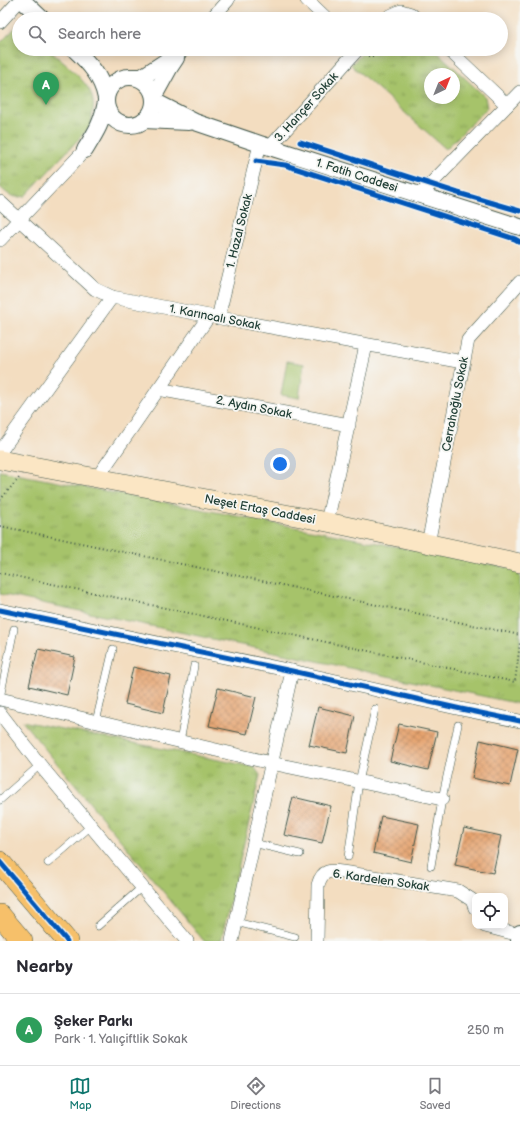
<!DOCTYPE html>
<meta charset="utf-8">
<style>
:root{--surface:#fff;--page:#f2f2f3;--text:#2b2b33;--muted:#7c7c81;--line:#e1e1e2;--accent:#0f766e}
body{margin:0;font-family:"Balsamiq Sans",sans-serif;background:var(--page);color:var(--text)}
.controls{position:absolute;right:12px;bottom:12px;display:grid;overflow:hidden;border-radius:8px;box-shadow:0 2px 10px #0003}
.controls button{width:36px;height:36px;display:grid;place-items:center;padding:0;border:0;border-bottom:1px solid var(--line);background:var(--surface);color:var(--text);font:20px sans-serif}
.compass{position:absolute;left:424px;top:68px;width:36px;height:36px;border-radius:50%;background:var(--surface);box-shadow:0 2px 10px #0003;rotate:43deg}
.you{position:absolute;left:280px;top:464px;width:14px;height:14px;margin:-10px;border:3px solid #fff;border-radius:50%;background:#1a73e8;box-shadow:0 0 0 6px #1a73e833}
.badge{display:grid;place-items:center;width:26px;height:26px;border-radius:50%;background:var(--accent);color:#fff;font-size:13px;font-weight:700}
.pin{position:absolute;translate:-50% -33px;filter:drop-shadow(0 1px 2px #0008)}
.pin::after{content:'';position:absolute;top:21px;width:14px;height:12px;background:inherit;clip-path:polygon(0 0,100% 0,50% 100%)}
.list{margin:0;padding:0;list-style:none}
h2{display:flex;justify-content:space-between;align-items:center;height:52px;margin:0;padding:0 16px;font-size:17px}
h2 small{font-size:13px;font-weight:400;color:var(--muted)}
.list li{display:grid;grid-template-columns:26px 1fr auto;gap:12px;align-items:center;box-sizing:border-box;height:72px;padding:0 16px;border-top:1px solid var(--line)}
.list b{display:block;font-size:15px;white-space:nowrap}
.list p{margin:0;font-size:13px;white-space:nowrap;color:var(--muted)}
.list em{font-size:13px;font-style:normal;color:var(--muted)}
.icon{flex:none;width:22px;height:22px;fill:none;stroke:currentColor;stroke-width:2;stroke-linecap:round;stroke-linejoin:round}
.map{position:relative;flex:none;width:520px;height:941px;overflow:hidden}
.search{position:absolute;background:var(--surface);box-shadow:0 2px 10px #0003;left:12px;right:12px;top:12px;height:44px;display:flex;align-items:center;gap:10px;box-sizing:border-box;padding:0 14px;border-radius:22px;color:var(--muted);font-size:15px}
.sheet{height:124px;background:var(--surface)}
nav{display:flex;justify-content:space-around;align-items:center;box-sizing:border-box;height:56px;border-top:1px solid var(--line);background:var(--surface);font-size:11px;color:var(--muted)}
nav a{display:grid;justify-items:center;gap:2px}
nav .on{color:var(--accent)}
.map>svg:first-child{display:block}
.grass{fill:url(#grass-tufts);stroke:#62804f;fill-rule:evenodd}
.garden{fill:#a6c36a;stroke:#62804f}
.building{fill:url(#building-cross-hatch)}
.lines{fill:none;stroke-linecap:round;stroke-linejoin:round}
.service-casing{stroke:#3f5549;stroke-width:8}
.minor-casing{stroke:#3f5549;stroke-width:14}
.tertiary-casing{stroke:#3f5549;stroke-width:18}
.secondary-casing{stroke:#3f5549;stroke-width:20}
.primary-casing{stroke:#3f5549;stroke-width:22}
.path{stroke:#3f5549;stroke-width:2;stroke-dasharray:1 3;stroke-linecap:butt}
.service{stroke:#fff;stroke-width:7}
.minor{stroke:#fff;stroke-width:13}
.tertiary{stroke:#fff;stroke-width:16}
.secondary{stroke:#fbe6c4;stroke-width:19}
.primary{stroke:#f6c06b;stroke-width:21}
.cycleway-casing{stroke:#f6f6f2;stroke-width:8}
.cycleway{stroke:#0057b8;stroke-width:5}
.labels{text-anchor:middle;stroke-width:3.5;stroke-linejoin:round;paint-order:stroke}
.street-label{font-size:12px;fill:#1f3d34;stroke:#f6f6f2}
</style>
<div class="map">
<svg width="520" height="941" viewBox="0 0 520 941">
<defs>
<pattern id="grass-tufts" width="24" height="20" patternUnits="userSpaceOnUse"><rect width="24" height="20" fill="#a6c36a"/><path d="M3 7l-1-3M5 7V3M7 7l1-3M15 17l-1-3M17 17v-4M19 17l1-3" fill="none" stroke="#87a058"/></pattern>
<pattern id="building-cross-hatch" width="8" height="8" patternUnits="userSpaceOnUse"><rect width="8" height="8" fill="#e5a16c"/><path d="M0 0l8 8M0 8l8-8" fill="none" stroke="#b9845a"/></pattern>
</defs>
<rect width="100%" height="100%" fill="#f6f6f2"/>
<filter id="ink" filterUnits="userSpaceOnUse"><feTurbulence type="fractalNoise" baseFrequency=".025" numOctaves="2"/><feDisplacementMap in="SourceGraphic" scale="8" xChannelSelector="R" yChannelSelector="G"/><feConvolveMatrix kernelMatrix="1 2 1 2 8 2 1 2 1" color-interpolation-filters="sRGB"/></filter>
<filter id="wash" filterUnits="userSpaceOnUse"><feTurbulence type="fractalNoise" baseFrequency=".012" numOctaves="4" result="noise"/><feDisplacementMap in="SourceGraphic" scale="16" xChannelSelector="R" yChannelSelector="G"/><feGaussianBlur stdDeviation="0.9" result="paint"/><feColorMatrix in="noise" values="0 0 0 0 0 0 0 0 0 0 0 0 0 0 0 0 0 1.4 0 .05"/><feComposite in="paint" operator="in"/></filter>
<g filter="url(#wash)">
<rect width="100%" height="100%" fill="#f3ddc0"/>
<g class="grass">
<path d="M16,27H19V49H48C61,61 87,80 92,96C95,106 92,117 90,127L25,196C12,199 9,195 0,187V43Z"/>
<path d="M366,49H434L485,97L487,108L446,149L351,65ZM430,74H454V98H430Z"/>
<path d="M0,471L520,570V704L0,594Z"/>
<path d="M22,721L254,767L260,775L221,941H204Z"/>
</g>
<path class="garden" d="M287,361L304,364L299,398L281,395Z"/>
<g id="blocks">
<g class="building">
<path d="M38,649L75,657L67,695L29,686Z"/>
<path d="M133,667L171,676L163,713L125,704Z"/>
<path d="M218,688L256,697L247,734L209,726Z"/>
<path d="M318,707L355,716L347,753L309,745Z"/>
<path d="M399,724L437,732L428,770L390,761Z"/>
<path d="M480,740L518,749L510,786L472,778Z"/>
<path d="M293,797L331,806L322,843L284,835Z"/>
<path d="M381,816L419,824L411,862L373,853Z"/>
<path d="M464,828L501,836L493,873L455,865Z"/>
</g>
</g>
</g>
<g filter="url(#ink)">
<use href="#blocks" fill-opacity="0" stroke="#3f5549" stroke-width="1"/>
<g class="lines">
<g class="service-casing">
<g id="service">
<path d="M0,698L14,629"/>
<path d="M96,722L113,649"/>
<path d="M180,742L194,666"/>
<path d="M0,800L40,765"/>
<path d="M253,843L300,854"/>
<path d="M348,857L359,782L375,709"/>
<path d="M48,863L91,826"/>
<path d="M431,866L442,799L458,725"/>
<path d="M236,922L295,937"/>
<path d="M98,926L142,887"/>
</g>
</g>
<g class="minor-casing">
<g id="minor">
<path d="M307,0L327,19"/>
<path d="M211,19L228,0"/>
<path d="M387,19L390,16L401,11L411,14L416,19"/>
<path d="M0,22L20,0"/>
<path d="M448,49L507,105"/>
<path d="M270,147L358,49"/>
<path d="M420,195L520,92"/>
<path d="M0,202L95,289L112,297L209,316L463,362"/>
<path d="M0,240L85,150"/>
<path d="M218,318L260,144"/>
<path d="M158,389L349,425"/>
<path d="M0,452L112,297"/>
<path d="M97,478L209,316"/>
<path d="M327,522L366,345"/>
<path d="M428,544L468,340L520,282"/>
<path d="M0,610L292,671L461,709L520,721"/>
<path d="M0,699L271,763L442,799"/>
<path d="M0,713L40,765L187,941"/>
<path d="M485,926L520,935"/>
<path d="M232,941L292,671"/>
<path d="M317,941L318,885C323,867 333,871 349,873L458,891L472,900L475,908"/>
</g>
</g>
<g class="tertiary-casing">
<g id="tertiary">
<path d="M22,0L42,19"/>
<path d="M74,49C89,63 102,77 106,98"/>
<path d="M133,77H142L168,60L182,49"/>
<circle cx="130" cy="101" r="24"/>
<path d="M154,96L170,67L176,58"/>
<path d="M154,101L195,122L260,144L520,227"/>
<path d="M144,120L189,122"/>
<path d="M85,150C96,132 102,123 106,102"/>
<path d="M519,941L520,933"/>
</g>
</g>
<g class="secondary-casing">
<path id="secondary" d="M0,460L97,478L327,522L520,563"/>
</g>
<g class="primary-casing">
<g id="primary">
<path d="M0,862L67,941"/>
<path d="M0,915L22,941"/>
</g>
</g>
<g class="path">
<path d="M368,56H373L387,49"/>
<path d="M0,500L19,478"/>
<path d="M0,526L520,635"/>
<path d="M0,573L515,682L520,643"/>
</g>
<use href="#service" class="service"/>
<use href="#minor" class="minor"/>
<use href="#tertiary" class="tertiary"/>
<use href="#secondary" class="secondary"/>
<use href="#primary" class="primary"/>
<g class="cycleway-casing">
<g id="cycleway">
<path d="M300,142L458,193L520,211"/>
<path d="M256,161L285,165L515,239L520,242"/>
<path d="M0,610L292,671L461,709L520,721"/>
<path d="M0,862L67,941"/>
</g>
</g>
<use href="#cycleway" class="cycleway"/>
</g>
</g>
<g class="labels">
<g class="street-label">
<text transform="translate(306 107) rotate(-48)" y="4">3. Hançer Sokak</text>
<text transform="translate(357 175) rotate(18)" y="4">1. Fatih Caddesi</text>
<text transform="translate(239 231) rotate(-76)" y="4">1. Hazal Sokak</text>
<text transform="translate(215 317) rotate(11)" y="4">1. Karıncalı Sokak</text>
<text transform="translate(455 404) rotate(-79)" y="4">Cerrahoğlu Sokak</text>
<text transform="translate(254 407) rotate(11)" y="4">2. Aydın Sokak</text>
<text transform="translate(260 509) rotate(11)" y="4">Neşet Ertaş Caddesi</text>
<text transform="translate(381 880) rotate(8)" y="4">6. Kardelen Sokak</text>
</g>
</g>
</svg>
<div class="controls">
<button><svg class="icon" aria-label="locate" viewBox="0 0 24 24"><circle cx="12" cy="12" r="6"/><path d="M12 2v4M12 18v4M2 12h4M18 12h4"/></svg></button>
</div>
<svg class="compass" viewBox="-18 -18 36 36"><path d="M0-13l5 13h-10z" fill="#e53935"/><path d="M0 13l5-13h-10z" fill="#7c7c81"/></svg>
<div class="you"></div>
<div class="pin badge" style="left:46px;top:105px;background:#2e9e5b">A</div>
<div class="search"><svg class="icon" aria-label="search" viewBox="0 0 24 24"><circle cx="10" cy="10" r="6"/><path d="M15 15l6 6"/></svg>Search here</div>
</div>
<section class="sheet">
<h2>Nearby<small></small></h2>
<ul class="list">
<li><span class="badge" style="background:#2e9e5b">A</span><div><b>Şeker Parkı</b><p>Park · 1. Yalıçiftlik Sokak</p></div><em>250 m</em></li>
</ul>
</section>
<nav>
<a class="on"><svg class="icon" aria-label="map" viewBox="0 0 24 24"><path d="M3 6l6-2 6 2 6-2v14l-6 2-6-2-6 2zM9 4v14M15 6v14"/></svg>Map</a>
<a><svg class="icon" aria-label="directions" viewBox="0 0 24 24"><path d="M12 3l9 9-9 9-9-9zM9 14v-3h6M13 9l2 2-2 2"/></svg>Directions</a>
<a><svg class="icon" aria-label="saved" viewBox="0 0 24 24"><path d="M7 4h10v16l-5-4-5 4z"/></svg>Saved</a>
</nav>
